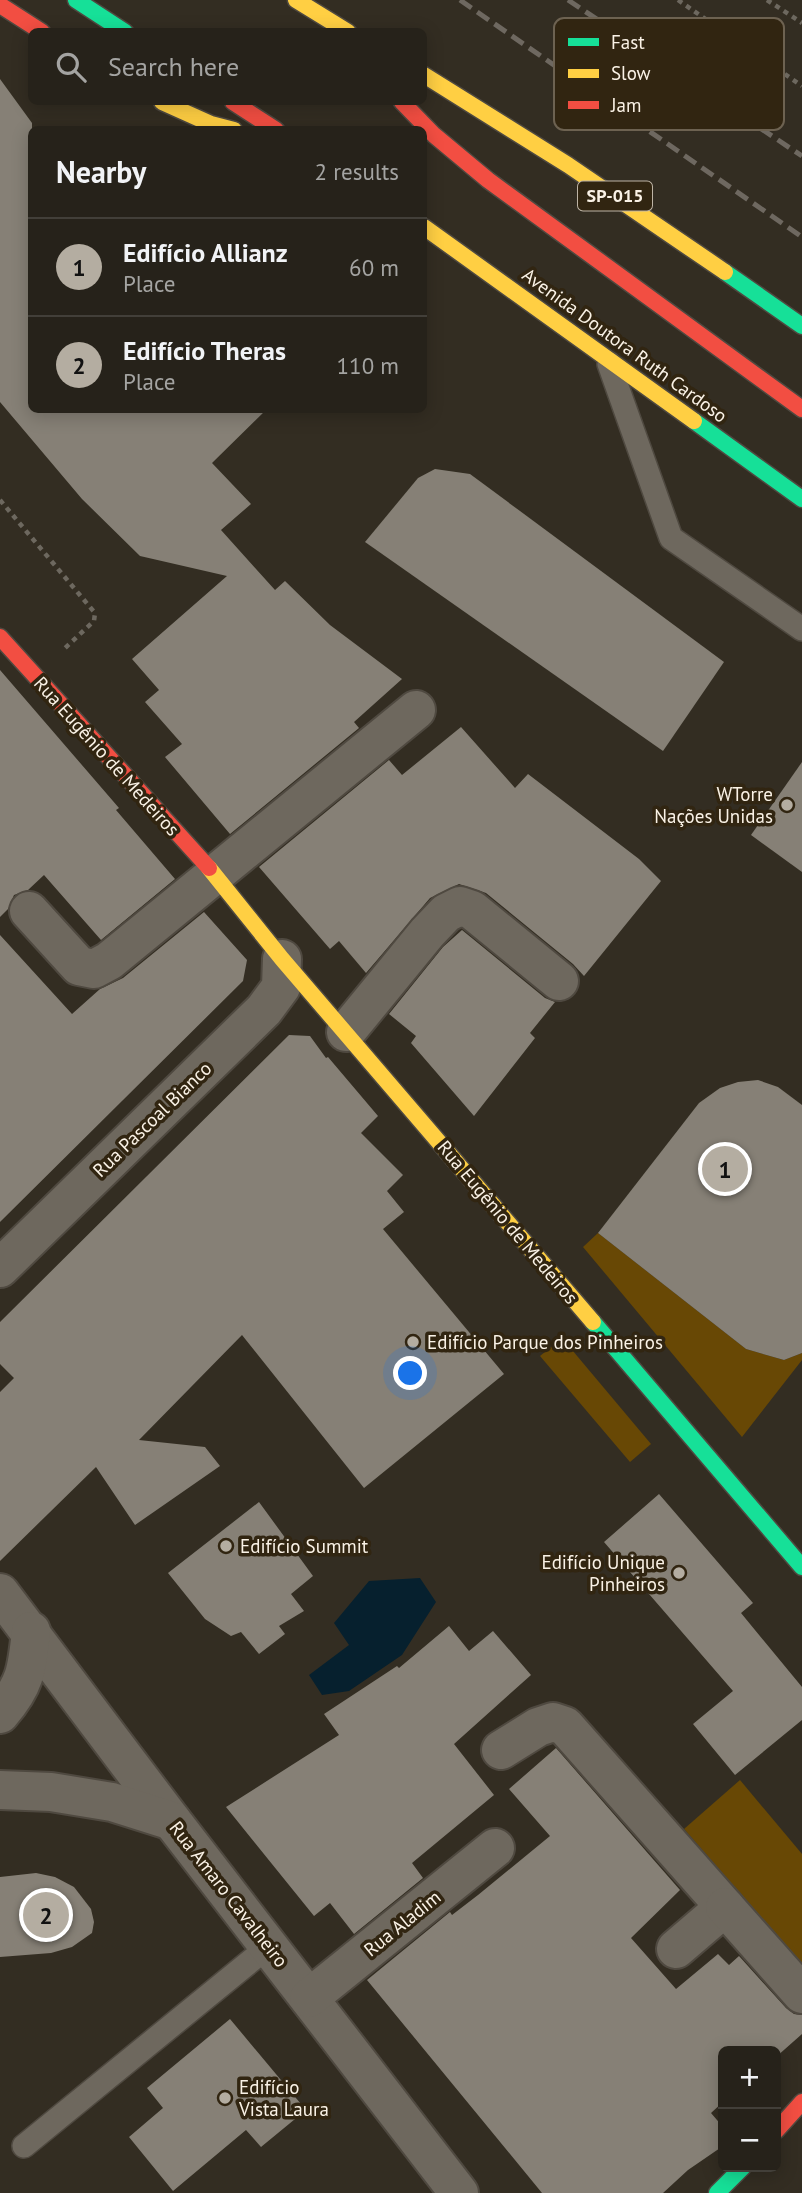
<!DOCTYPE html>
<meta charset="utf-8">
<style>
:root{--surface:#26221a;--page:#322f27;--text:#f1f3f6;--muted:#a4a4a2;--line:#423f39;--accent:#b4ada1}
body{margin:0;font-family:"PT Sans",sans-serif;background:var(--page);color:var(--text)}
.controls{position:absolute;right:21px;bottom:21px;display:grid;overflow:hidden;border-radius:10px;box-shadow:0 4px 18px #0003}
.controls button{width:63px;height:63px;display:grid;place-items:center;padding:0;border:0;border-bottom:2px solid var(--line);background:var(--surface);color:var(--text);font:35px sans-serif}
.you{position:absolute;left:411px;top:1374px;width:24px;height:24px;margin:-18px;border:5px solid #fff;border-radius:50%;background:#1a73e8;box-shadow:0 0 0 10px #1a73e833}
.badge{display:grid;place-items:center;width:46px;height:46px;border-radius:50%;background:var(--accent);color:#111;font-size:23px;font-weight:700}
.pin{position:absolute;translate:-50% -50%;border:4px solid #fff;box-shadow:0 2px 7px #0006}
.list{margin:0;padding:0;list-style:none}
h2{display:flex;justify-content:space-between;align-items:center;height:91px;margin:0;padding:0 28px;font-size:30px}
h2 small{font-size:23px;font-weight:400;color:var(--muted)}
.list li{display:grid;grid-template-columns:46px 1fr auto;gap:21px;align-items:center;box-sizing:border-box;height:98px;padding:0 28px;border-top:2px solid var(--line)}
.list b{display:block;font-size:26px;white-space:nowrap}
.list p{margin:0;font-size:23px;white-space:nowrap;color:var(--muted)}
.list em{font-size:23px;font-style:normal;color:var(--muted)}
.icon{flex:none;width:38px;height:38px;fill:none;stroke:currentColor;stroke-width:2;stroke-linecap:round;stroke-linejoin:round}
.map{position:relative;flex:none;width:802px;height:2193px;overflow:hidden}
.search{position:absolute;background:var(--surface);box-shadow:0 4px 18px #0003;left:28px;top:28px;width:399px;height:77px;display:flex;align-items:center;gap:18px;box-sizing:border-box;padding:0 24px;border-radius:10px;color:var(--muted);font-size:26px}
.panel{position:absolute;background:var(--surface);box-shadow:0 4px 18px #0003;left:28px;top:126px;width:399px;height:287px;border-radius:10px}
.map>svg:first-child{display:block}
.green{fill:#684805}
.water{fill:#06202e}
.building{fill:#868076}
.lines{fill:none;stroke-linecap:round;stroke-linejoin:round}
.lane-casing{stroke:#4f4940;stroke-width:26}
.street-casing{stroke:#4f4940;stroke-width:42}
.fast-casing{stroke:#4f4940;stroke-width:19}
.slow-casing{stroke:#4f4940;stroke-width:19}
.jam-casing{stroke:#4f4940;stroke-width:19}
.path{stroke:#6d685f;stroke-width:4.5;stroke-dasharray:5 5;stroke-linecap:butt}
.lane{stroke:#6e685e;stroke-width:23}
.street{stroke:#6e685e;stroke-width:38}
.fast{stroke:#16e098;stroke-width:16}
.slow{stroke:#ffcf43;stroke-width:16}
.jam{stroke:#f24e42;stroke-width:16}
.rail{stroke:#6e6860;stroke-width:5;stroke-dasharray:14 7;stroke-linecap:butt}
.poi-dot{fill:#b4ada1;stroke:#312511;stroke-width:2.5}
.labels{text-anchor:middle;stroke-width:7;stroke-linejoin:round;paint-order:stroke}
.shield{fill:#312511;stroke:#beb4a6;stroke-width:2}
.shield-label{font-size:18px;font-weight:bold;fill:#faf2e6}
.street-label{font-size:19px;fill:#faf2e6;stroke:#312511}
.poi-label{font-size:19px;fill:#faf2e6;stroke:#312511;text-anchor:start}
.key{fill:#312511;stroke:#6d6251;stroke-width:2}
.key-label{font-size:19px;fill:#faf2e6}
</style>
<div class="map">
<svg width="802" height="2193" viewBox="0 0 802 2193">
<rect width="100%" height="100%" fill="#332d22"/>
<g class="green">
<path d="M598,1233L746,1349L784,1360L802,1353V1360L742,1437L583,1247Z"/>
<path d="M562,1338L651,1444L630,1462L540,1356Z"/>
<path d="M740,1780L802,1854V1965L684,1829Z"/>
</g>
<path class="water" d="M420,1578L436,1602L402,1655L349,1691L322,1695L309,1675L349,1645L334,1623L369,1581Z"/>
<g class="building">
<path d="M0,79L32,123V410H266L212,463L251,504L221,530L275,590L285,581L330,625L402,679L354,722L359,728L230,834L165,757L182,744L145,702L159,690L132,659L227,576L140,556L82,499L0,402Z"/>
<path d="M435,469L470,474L724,662L663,751L365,542L418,478Z"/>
<path d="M0,670L119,808L116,810L175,879L101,940L44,875L28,890L14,895L8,909L0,917Z"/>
<path d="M461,727L515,788L528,774L639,859L661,881L584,976L573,964L486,893L459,884L430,898L366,973L339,941L330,949L259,867L389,760L402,775Z"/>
<path d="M802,762V872L751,835Z"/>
<path d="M204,912L247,960L243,981L0,1222V935L72,1014L100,989L123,978Z"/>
<path d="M462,930L545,998L555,1002L530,1033L535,1038L474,1116L411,1043L416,1036L389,1014L443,947Z"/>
<path d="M289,1035L310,1036L326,1058L328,1057L378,1116L361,1133L403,1175L387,1191L404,1212L383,1229L504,1374L364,1488L242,1335L139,1440L205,1447L220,1466L135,1525L96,1467L0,1561V1392L14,1378L0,1364V1322Z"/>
<path d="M758,1080L778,1087L802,1105V1353L784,1360L746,1349L598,1233L699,1103L720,1088L738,1082Z"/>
<path d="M659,1494L753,1603L741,1613L802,1687V1720L735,1775L693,1724L733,1691L604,1542Z"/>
<path d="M259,1502L313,1576L291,1594L304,1611L279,1626L285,1634L259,1654L241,1632L231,1636L205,1619L168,1573Z"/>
<path d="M449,1626L469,1651L493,1631L531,1675L454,1744L494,1795L412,1863L423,1878L354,1934L330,1903L314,1916L226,1807L339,1735L324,1714L397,1666L399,1668Z"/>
<path d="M556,1748L680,1890L631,1938L676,1989L718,1954L729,1965L739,1956L786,2008L794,2014L802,2015V2034L776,2057V2051H723V2102L711,2113L723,2127V2146L688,2170L663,2193H542L367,1980L450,1912L452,1915L478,1895L550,1836L509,1789Z"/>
<path d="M36,1873L55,1877L74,1887L91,1909L94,1922L92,1933L72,1947L51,1953L0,1957V1877Z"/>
<path d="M230,2019L306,2110L261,2147L246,2130L173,2191L129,2137L163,2108L147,2088Z"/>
</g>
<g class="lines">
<g class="lane-casing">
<g id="lane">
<path d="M609,364L671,538L802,629"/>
<path d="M24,2146L269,1946"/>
</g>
</g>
<g class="street-casing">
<g id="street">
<path d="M29,911L79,966L94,969L109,961L416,710"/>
<path d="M346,1032L427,933L446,913L460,906L472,910L559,981"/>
<path d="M0,1268L264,1010L281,987L282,959"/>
<path d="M0,1593L172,1821L459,2193"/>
<path d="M0,1714C26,1684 27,1669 31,1631"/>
<path d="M501,1750L538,1727L553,1722L565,1726L725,1907L676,1949"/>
<path d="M0,1790L51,1792L112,1802L172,1821"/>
<path d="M725,1907L802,1994"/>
<path d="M309,1998L495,1848"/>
</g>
</g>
<g class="fast-casing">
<g id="fast">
<path d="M76,0L125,32"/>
<path d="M725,272L802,326"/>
<path d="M694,421L802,499"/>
<path d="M593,1322L802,1567"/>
<path d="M717,2193L743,2167"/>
</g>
</g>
<g class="slow-casing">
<g id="slow">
<path d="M296,0L348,32"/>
<path d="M424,75L568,165L725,272"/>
<path d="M162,102L211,124L234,130"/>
<path d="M424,227L694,421"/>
<path d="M209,868L282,959L593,1322"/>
</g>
</g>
<g class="jam-casing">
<g id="jam">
<path d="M0,5L42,32"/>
<path d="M233,102L276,130"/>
<path d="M402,102L434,135L488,180L802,409"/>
<path d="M0,637L209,868"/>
<path d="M776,2131L802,2102"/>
</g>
</g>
<g class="path">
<path d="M678,0L802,86"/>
<path d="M767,0L802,23"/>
<path d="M0,500L95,613L94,621L64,649"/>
</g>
<use href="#lane" class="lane"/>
<use href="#street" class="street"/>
<use href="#fast" class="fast"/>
<use href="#slow" class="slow"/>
<use href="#jam" class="jam"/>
<g class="rail">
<path d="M460,0L802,237"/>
<path d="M568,0L802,156"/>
</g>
</g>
<g class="poi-dot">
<circle cx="787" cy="805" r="7"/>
<circle cx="413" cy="1342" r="7"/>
<circle cx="226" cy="1546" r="7"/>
<circle cx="679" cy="1573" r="7"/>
<circle cx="225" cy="2098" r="7"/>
</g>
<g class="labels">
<rect class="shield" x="578" y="181.5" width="74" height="29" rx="5"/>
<g class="shield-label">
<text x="615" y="202">SP-015</text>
</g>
<g class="street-label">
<text transform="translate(625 345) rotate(36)" y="7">Avenida Doutora Ruth Cardoso</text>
<text transform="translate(107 756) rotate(48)" y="7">Rua Eugênio de Medeiros</text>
<text transform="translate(152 1119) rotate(-44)" y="7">Rua Pascoal Bianco</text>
<text transform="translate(508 1222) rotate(50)" y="7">Rua Eugênio de Medeiros</text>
<text transform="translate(229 1894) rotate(52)" y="7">Rua Amaro Cavalheiro</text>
<text transform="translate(402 1923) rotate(-39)" y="7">Rua Aladim</text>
</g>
<g class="poi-label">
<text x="773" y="801" text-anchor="end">WTorre<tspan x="773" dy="22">Nações Unidas</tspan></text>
<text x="427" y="1349">Edifício Parque dos Pinheiros</text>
<text x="240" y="1553">Edifício Summit</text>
<text x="665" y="1569" text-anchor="end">Edifício Unique<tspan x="665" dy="22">Pinheiros</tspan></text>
<text x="239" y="2094">Edifício<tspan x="239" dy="22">Vista Laura</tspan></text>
</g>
</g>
<rect x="554" y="18" width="230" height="112" rx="10" class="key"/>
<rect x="568" y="38" width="31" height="8" fill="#16e098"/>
<rect x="568" y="69" width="31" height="9" fill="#ffcf43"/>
<rect x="568" y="101" width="31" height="8" fill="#f24e42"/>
<g class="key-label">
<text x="611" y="49">Fast</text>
<text x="611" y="80">Slow</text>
<text x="611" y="112">Jam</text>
</g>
</svg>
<div class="controls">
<button>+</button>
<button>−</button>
</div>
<div class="you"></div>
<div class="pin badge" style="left:725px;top:1169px">1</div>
<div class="pin badge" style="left:46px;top:1915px">2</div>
<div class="search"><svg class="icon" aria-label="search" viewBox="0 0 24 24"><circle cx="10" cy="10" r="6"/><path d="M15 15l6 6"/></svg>Search here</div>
<section class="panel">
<h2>Nearby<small>2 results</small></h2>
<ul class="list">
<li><span class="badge">1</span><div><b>Edifício Allianz</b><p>Place</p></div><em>60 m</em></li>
<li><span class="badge">2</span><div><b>Edifício Theras</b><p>Place</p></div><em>110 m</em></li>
</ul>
</section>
</div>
